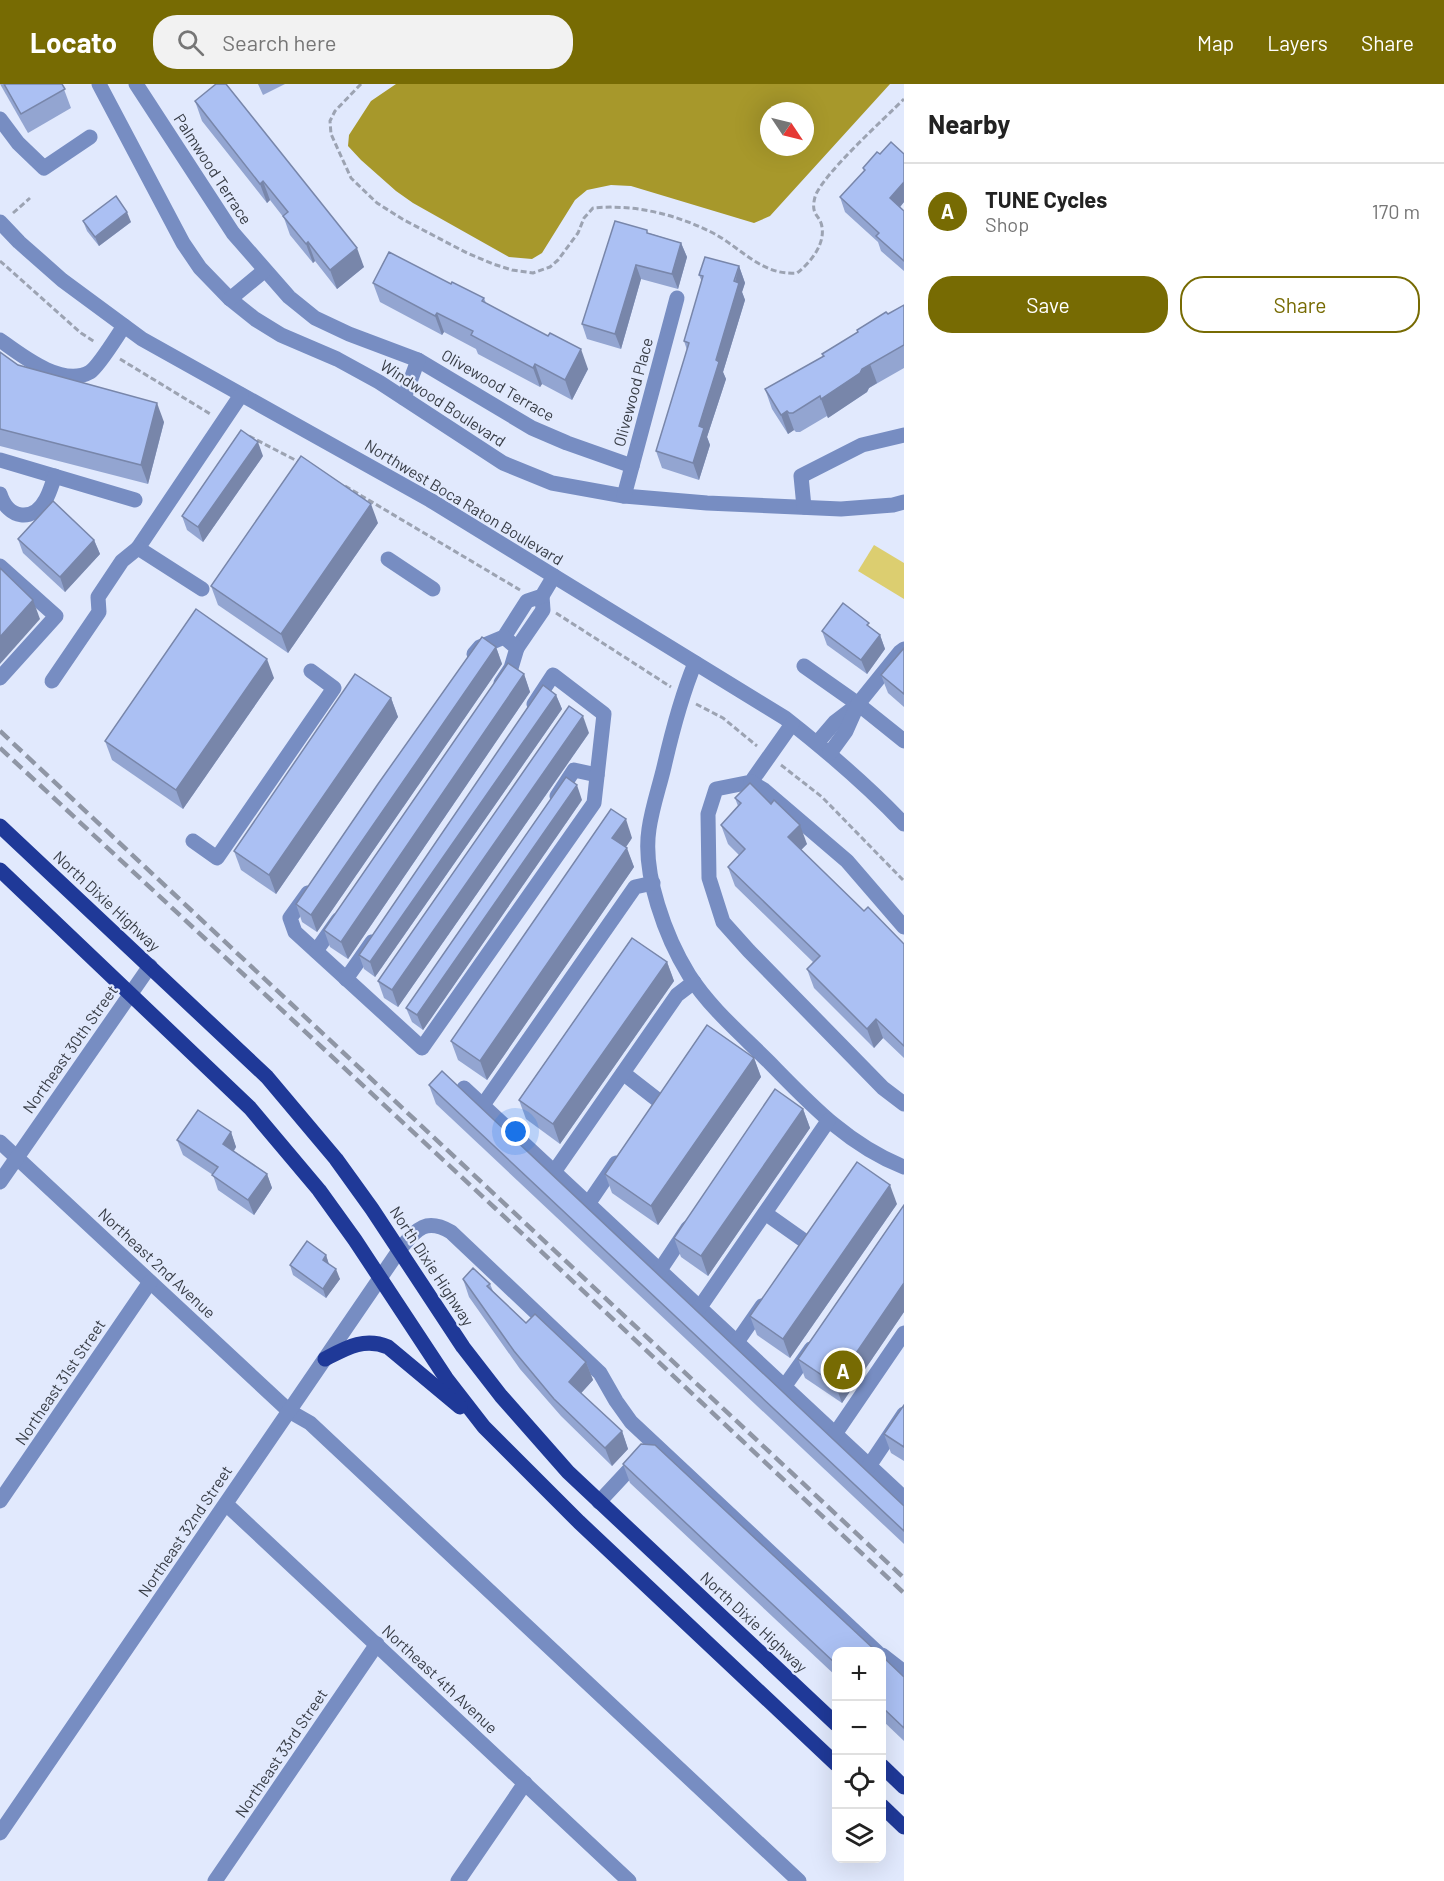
<!DOCTYPE html>
<meta charset="utf-8">
<style>
:root{--surface:#fff;--page:#f2f2f2;--text:#222;--muted:#767676;--line:#e0e0e0;--accent:#776b03}
body{margin:0;font-family:Barlow,sans-serif;background:var(--page);color:var(--text)}
.controls{position:absolute;right:18px;bottom:18px;display:grid;overflow:hidden;border-radius:12px;box-shadow:0 6px 24px #0002}
.controls button{width:54px;height:54px;display:grid;place-items:center;padding:0;border:0;border-bottom:2px solid var(--line);background:var(--surface);color:var(--text);font:30px sans-serif}
.compass{position:absolute;left:760px;top:18px;width:54px;height:54px;border-radius:50%;background:var(--surface);box-shadow:0 6px 24px #0002;rotate:125deg}
.you{position:absolute;left:516px;top:1048px;width:21px;height:21px;margin:-15px;border:4px solid #fff;border-radius:50%;background:#1a73e8;box-shadow:0 0 0 9px #1a73e833}
.badge{display:grid;place-items:center;width:39px;height:39px;border-radius:50%;background:var(--accent);color:#fff;font-size:20px;font-weight:700}
.pin{position:absolute;translate:-50% -50%;border:3px solid #fff;box-shadow:0 2px 6px #0006}
.list{margin:0;padding:0;list-style:none}
h2{display:flex;justify-content:space-between;align-items:center;height:78px;margin:0;padding:0 24px;font-size:26px}
h2 small{font-size:20px;font-weight:400;color:var(--muted)}
.list li{display:grid;grid-template-columns:39px 1fr auto;gap:18px;align-items:center;box-sizing:border-box;height:96px;padding:0 24px;border-top:2px solid var(--line)}
.list b{display:block;font-size:22px;white-space:nowrap}
.list p{margin:0;font-size:20px;white-space:nowrap;color:var(--muted)}
.list em{font-size:20px;font-style:normal;color:var(--muted)}
.actions{display:flex;gap:12px;padding:18px 24px}
.actions a{flex:1;padding:14px 0;border:2px solid var(--accent);border-radius:24px;text-align:center;font-size:21px;color:var(--accent)}
.actions .main{background:var(--accent);color:#fff}
.icon{flex:none;width:33px;height:33px;fill:none;stroke:currentColor;stroke-width:2;stroke-linecap:round;stroke-linejoin:round}
.map{position:relative;flex:none;width:904px;height:1797px;overflow:hidden}
header{display:flex;align-items:center;gap:36px;box-sizing:border-box;height:84px;padding:0 30px;background:var(--accent);color:#fff}
header strong{font-size:28px}
nav{display:flex;gap:33px;margin-inline-start:auto;font-size:21px}
.search{width:420px;height:54px;background:var(--page);display:flex;align-items:center;gap:15px;box-sizing:border-box;padding:0 21px;border-radius:24px;color:var(--muted);font-size:22px}
main{display:flex}
aside{flex:1;background:var(--surface)}
.map>svg:first-child{display:block}
.grass{fill:#dcce70}
.water{fill:#a7982b;fill-rule:evenodd}
.lines{fill:none;stroke-linecap:round;stroke-linejoin:round}
.path{stroke:#9ca3b2;stroke-width:3;stroke-dasharray:6 3;stroke-linecap:butt}
.minor{stroke:#778dc2;stroke-width:15}
.major{stroke:#1f3998;stroke-width:15}
.rail{stroke:#8f96a5;stroke-width:4.5;stroke-dasharray:12 6;stroke-linecap:butt}
.wall{fill:#93a5d1}
.shaded-wall{fill:#7886aa}
.building{fill:#abc0f3;stroke:#7886aa;stroke-width:1.5}
.labels{text-anchor:middle;stroke-width:4.5;stroke-linejoin:round;paint-order:stroke}
.street-label{font-size:16px;fill:#383d46;stroke:#e1e9fd}
</style>
<header>
<strong>Locato</strong>
<div class="search"><svg class="icon" aria-label="search" viewBox="0 0 24 24"><circle cx="10" cy="10" r="6"/><path d="M15 15l6 6"/></svg>Search here</div>
<nav><a>Map</a><a>Layers</a><a>Share</a></nav>
</header>
<main>
<div class="map">
<svg width="904" height="1797" viewBox="0 0 904 1797">
<rect width="100%" height="100%" fill="#e1e9fd"/>
<path class="grass" d="M874,461L904,479V515L858,487Z"/>
<path class="water" d="M396,0H890L770,132L754,139L631,102L611,101L587,106L575,116L542,169L532,175L509,173L413,119L396,107L361,76L348,62L349,51L371,17ZM769,27H805V63H769Z"/>
<g class="lines">
<g class="path">
<path d="M361,0L335,27L330,37L331,50L351,94L377,119L404,136L467,169L493,180L512,186L533,189L550,183L558,176L578,149L584,134L593,124C633,120 675,130 711,148C741,163 761,192 797,189C810,179 825,161 822,143C820,130 810,132 815,113C821,92 885,34 904,15"/>
<path d="M13,129L30,114"/>
<path d="M0,177L81,249L95,258"/>
<path d="M120,275L212,331"/>
<path d="M249,352L299,378"/>
<path d="M345,402L520,506"/>
<path d="M556,529L671,603"/>
<path d="M696,620L723,634L757,662"/>
<path d="M781,681L822,713L904,797"/>
</g>
<g class="minor">
<path d="M99,0L183,159L200,184L230,215L255,235L281,251L337,275L379,298L503,379L552,399L624,412L707,419L841,425L893,421L904,418"/>
<path d="M136,0L233,149L289,213L315,234L349,250L418,276L532,344L567,359L632,382"/>
<path d="M0,35L18,59L44,84L90,53"/>
<path d="M0,138L19,158L62,196L142,255L430,416L785,634C827,667 867,701 904,740"/>
<path d="M230,215L264,187"/>
<path d="M0,256C21,271 62,304 90,288C99,282 117,252 124,242"/>
<path d="M404,314L418,276"/>
<path d="M0,376L135,416"/>
<path d="M0,410C8,435 33,439 46,415C50,408 52,400 55,392"/>
<path d="M624,412L677,214"/>
<path d="M804,423L801,392L862,361L904,351"/>
<path d="M388,475L433,505"/>
<path d="M0,482L56,532L0,594"/>
<path d="M202,505L138,464L241,311"/>
<path d="M517,564L543,526L542,512"/>
<path d="M474,570L480,563L504,553L527,517L542,512L554,492"/>
<path d="M695,579C681,613 672,648 664,683C659,704 652,724 649,745C642,790 666,854 689,891C710,924 742,951 769,978C810,1020 848,1061 904,1083"/>
<path d="M804,582L858,620L904,657"/>
<path d="M52,597L99,528L98,513L122,477L138,464"/>
<path d="M501,599L511,584L517,564L504,553"/>
<path d="M792,640L751,698L716,705L708,730L709,794L723,838L749,867L883,1004L904,1020"/>
<path d="M817,659L835,638L856,622"/>
<path d="M830,669L846,647L858,620L900,568L904,565"/>
<path d="M751,698L764,706L847,777L904,843"/>
<path d="M557,712L574,686L597,691"/>
<path d="M193,757L217,774L334,604L311,587"/>
<path d="M308,809L290,834L295,848L422,964L594,719L604,630L553,591L534,620"/>
<path d="M316,867L338,836"/>
<path d="M346,895L372,858"/>
<path d="M623,989L659,1017"/>
<path d="M464,1004L904,1414"/>
<path d="M483,1021L635,803L653,799"/>
<path d="M0,1058L289,1327L310,1339L799,1797"/>
<path d="M554,1088L677,911L694,898"/>
<path d="M0,1098L150,882"/>
<path d="M588,1120L616,1079"/>
<path d="M765,1129L806,1158"/>
<path d="M660,1186L688,1144"/>
<path d="M700,1223L828,1037"/>
<path d="M737,1258L762,1222"/>
<path d="M784,1303L811,1265"/>
<path d="M835,1350L904,1249"/>
<path d="M869,1382L904,1330"/>
<path d="M0,1417L150,1198"/>
<path d="M599,1418L640,1374"/>
<path d="M226,1420L629,1797"/>
<path d="M882,1571L904,1588"/>
<path d="M0,1749L400,1165C416,1146 425,1133 451,1148L600,1289L616,1317L631,1338L877,1568"/>
<path d="M215,1797L377,1560"/>
<path d="M458,1797L525,1699"/>
</g>
<g class="major">
<path d="M0,742L267,993L336,1075L372,1125L463,1263L501,1312L568,1388L836,1640"/>
<path d="M0,786L250,1024L319,1106L355,1156L446,1294L484,1343L579,1438L836,1680"/>
<path d="M325,1275C346,1264 364,1253 388,1263L460,1323"/>
<path d="M882,1682L904,1703"/>
<path d="M882,1722L904,1743"/>
</g>
<g class="rail">
<path d="M0,647L904,1494"/>
<path d="M0,664L496,1125L904,1509"/>
</g>
</g>
<g class="wall">
<path d="M0,0H62L71,24L28,49Z"/>
<path d="M258,0H285L263,11Z"/>
<path d="M195,17L364,183L337,205L315,177L313,179L290,151L284,134L270,116L267,119L202,37Z"/>
<path d="M880,70H904V118L900,123L904,127V187L881,167L878,158L845,128L840,113L864,87L863,84Z"/>
<path d="M83,137L131,138L99,162L87,147Z"/>
<path d="M649,149L681,159L687,173L678,205L641,195L621,265L587,255L582,240Z"/>
<path d="M739,182L745,199L742,208L745,216L723,288L726,295L707,353L710,361L699,396L662,384L656,367L687,266L684,257L702,198L699,191Z"/>
<path d="M373,199L451,200L484,214L486,219L588,285L572,316L542,300L540,303L478,270L476,265L444,248L442,251L380,218Z"/>
<path d="M904,221V284L869,304L867,308L828,334L827,332L800,348H796L794,346L788,350L772,325L765,305L823,273L822,270Z"/>
<path d="M0,268L18,281L164,338L148,400L0,362Z"/>
<path d="M263,372L203,458L187,446L182,432Z"/>
<path d="M378,439L288,569L218,521L211,502Z"/>
<path d="M18,455L94,456L100,470L65,508L23,469Z"/>
<path d="M871,544L880,551L885,565L867,590L827,561L822,547Z"/>
<path d="M496,563L502,580L317,848L302,838L296,820Z"/>
<path d="M904,564V623L888,609L881,591Z"/>
<path d="M524,590L530,608L348,875L330,863L324,846Z"/>
<path d="M274,594L183,725L112,676L105,657Z"/>
<path d="M556,611L562,625L375,893L364,885L359,871Z"/>
<path d="M391,614L398,633L276,810L241,786L234,767Z"/>
<path d="M589,649L398,923L384,914L378,897Z"/>
<path d="M735,714L807,760L801,766L864,827L904,860V974L883,954L874,964L814,904L807,885L813,878L735,802L728,783L739,771L728,760L721,741L738,722Z"/>
<path d="M582,716L423,946L412,938L406,924Z"/>
<path d="M632,754L626,763L634,783L487,996L458,976L451,957Z"/>
<path d="M667,878L674,897L560,1060L526,1035L519,1016Z"/>
<path d="M754,974L761,993L658,1141L612,1109L605,1090Z"/>
<path d="M429,1001L904,1422V1460L436,1020Z"/>
<path d="M803,1025L810,1044L708,1192L681,1173L674,1154Z"/>
<path d="M231,1048L236,1063L234,1067L267,1090L272,1104L254,1131L218,1106L213,1091L183,1071L177,1056Z"/>
<path d="M897,1120L790,1274L757,1251L750,1232Z"/>
<path d="M904,1121V1228L842,1319L805,1294L798,1275Z"/>
<path d="M326,1171L329,1180L340,1195L326,1214L293,1191L290,1181Z"/>
<path d="M463,1195L490,1200L493,1207L526,1239L586,1278L593,1296L581,1309L622,1347L628,1365L612,1382L561,1332L520,1285L469,1213Z"/>
<path d="M904,1321V1377L891,1369L884,1350Z"/>
<path d="M623,1380L837,1568V1593L630,1399Z"/>
<path d="M882,1572L904,1593V1657L882,1636Z"/>
</g>
<g class="shaded-wall">
<path d="M263,97L270,116L267,119L260,100Z"/>
<path d="M904,98V118L895,129L890,114Z"/>
<path d="M127,128L131,138L99,162L95,153Z"/>
<path d="M308,158L315,177L313,179L306,160Z"/>
<path d="M681,159L687,173L678,205L672,190Z"/>
<path d="M357,164L364,183L337,205L330,186Z"/>
<path d="M636,181L641,195L621,265L615,250Z"/>
<path d="M739,182L745,199L742,208L745,216L723,288L726,295L707,353L710,361L699,396L693,379L699,342Z"/>
<path d="M437,229L444,248L442,251L435,232Z"/>
<path d="M581,265L588,285L572,316L565,296Z"/>
<path d="M535,280L542,300L540,303L533,284Z"/>
<path d="M870,280L877,299L869,304L867,308L828,334L821,315Z"/>
<path d="M157,319L164,338L148,400L141,381Z"/>
<path d="M787,327L794,346L788,350L781,331Z"/>
<path d="M258,358L263,372L203,458L198,443Z"/>
<path d="M371,420L378,439L288,569L281,550Z"/>
<path d="M94,456L100,470L65,508L60,493Z"/>
<path d="M33,516L40,535L0,580V553Z"/>
<path d="M880,551L885,565L867,590L861,576Z"/>
<path d="M496,563L502,580L317,848L311,831Z"/>
<path d="M267,575L274,594L183,725L176,706Z"/>
<path d="M524,590L530,608L348,875L341,858Z"/>
<path d="M556,611L562,625L375,893L370,878Z"/>
<path d="M391,614L398,633L276,810L269,791Z"/>
<path d="M583,632L589,649L398,923L392,906Z"/>
<path d="M577,701L582,716L423,946L417,931Z"/>
<path d="M626,735L632,754L619,773L612,754Z"/>
<path d="M800,741L807,760L795,772L788,753Z"/>
<path d="M627,764L634,783L487,996L480,977Z"/>
<path d="M667,878L674,897L560,1060L553,1040Z"/>
<path d="M876,935L883,954L874,964L867,945Z"/>
<path d="M754,974L761,993L658,1141L651,1122Z"/>
<path d="M803,1025L810,1044L708,1192L701,1172Z"/>
<path d="M231,1048L236,1063L228,1075L223,1060Z"/>
<path d="M267,1090L272,1104L254,1131L248,1116Z"/>
<path d="M890,1101L897,1120L790,1274L783,1255Z"/>
<path d="M326,1171L329,1181L323,1176Z"/>
<path d="M336,1185L340,1195L326,1214L323,1205Z"/>
<path d="M904,1199V1228L842,1319L835,1300Z"/>
<path d="M586,1278L593,1296L575,1316L569,1298Z"/>
<path d="M622,1347L628,1365L612,1382L605,1364Z"/>
</g>
<g class="building">
<path d="M4,0H62L65,5L21,30Z"/>
<path d="M216,0H226L357,164L330,186L308,158L306,160L283,132L288,128L263,97L260,100L195,17Z"/>
<path d="M891,58L904,70V98L890,114L904,127V177L876,152L879,149L840,113L865,86L863,84L877,68L880,70Z"/>
<path d="M116,112L127,128L95,153L83,137Z"/>
<path d="M615,137L647,146V149L681,159L672,190L636,181L615,250L582,240Z"/>
<path d="M389,168L451,200L452,198L484,214L482,217L548,252L550,249L581,265L565,296L535,280L533,284L471,251L473,247L437,229L435,232L373,199Z"/>
<path d="M705,173L739,182L734,197L739,199L716,276L719,278L699,342L704,344L693,379L656,367L689,259L684,257L703,192L699,191Z"/>
<path d="M904,221V261L862,285L860,289L821,315L820,312L793,329H789L787,327L781,331L765,305L824,272L822,270L858,248L857,246L886,228L888,230Z"/>
<path d="M0,268L18,281L157,319L141,381L0,345Z"/>
<path d="M241,346L258,358L198,443L182,432Z"/>
<path d="M301,372L371,420L281,550L211,502Z"/>
<path d="M53,417L94,456L60,493L18,455Z"/>
<path d="M0,484L33,516L0,553Z"/>
<path d="M843,519L869,539L867,541L880,551L861,576L822,547Z"/>
<path d="M196,525L267,575L176,706L105,657Z"/>
<path d="M482,553L496,563L311,831L296,820L378,700Z"/>
<path d="M904,564V610L881,591Z"/>
<path d="M508,579L524,590L341,858L324,846Z"/>
<path d="M355,590L391,614L269,791L234,767Z"/>
<path d="M543,601L556,611L370,878L359,871Z"/>
<path d="M569,622L583,632L392,906L378,897Z"/>
<path d="M566,693L577,701L417,931L406,924Z"/>
<path d="M750,699L771,720L774,716L800,741L788,753L864,827L868,823L904,860V962L876,935L867,945L807,885L820,872L728,783L745,765L721,741L741,719L735,714Z"/>
<path d="M611,725L626,735L612,754L627,764L480,977L451,957Z"/>
<path d="M632,854L667,878L553,1040L519,1016Z"/>
<path d="M707,941L754,974L651,1122L605,1090Z"/>
<path d="M442,987L904,1422V1447L429,1001Z"/>
<path d="M775,1005L803,1025L701,1172L674,1154Z"/>
<path d="M198,1026L231,1048L223,1060L267,1090L248,1116L212,1091L218,1083L177,1056Z"/>
<path d="M857,1078L890,1101L783,1255L750,1232Z"/>
<path d="M904,1121V1199L835,1300L798,1275Z"/>
<path d="M307,1157L326,1171L323,1176L336,1185L323,1205L290,1181Z"/>
<path d="M473,1184L490,1200L487,1202L526,1239L535,1230L586,1278L569,1298L622,1347L605,1364L554,1315L514,1267L463,1195Z"/>
<path d="M904,1321V1363L884,1350Z"/>
<path d="M641,1360L655,1361L877,1568H837V1581L623,1380Z"/>
<path d="M882,1572L904,1593V1644L882,1623Z"/>
</g>
<g class="labels">
<g class="street-label">
<text transform="translate(213 85) rotate(57)" y="6">Palmwood Terrace</text>
<text transform="translate(498 301) rotate(30)" y="6">Olivewood Terrace</text>
<text transform="translate(633 308) rotate(-75)" y="6">Olivewood Place</text>
<text transform="translate(443 319) rotate(33)" y="6">Windwood Boulevard</text>
<text transform="translate(464 418) rotate(31)" y="6">Northwest Boca Raton Boulevard</text>
<text transform="translate(107 817) rotate(43)" y="6">North Dixie Highway</text>
<text transform="translate(70 965) rotate(-55)" y="6">Northeast 30th Street</text>
<text transform="translate(157 1179) rotate(43)" y="6">Northeast 2nd Avenue</text>
<text transform="translate(432 1182) rotate(57)" y="6">North Dixie Highway</text>
<text transform="translate(60 1298) rotate(-56)" y="6">Northeast 31st Street</text>
<text transform="translate(185 1447) rotate(-56)" y="6">Northeast 32nd Street</text>
<text transform="translate(754 1538) rotate(43)" y="6">North Dixie Highway</text>
<text transform="translate(440 1595) rotate(43)" y="6">Northeast 4th Avenue</text>
<text transform="translate(281 1669) rotate(-56)" y="6">Northeast 33rd Street</text>
</g>
</g>
</svg>
<div class="controls">
<button>+</button>
<button>−</button>
<button><svg class="icon" aria-label="locate" viewBox="0 0 24 24"><circle cx="12" cy="12" r="6"/><path d="M12 2v4M12 18v4M2 12h4M18 12h4"/></svg></button>
<button><svg class="icon" aria-label="layers" viewBox="0 0 24 24"><path d="M12 4l9 5-9 5-9-5zM3 14l9 5 9-5"/></svg></button>
</div>
<svg class="compass" viewBox="-18 -18 36 36"><path d="M0-13l5 13h-10z" fill="#e53935"/><path d="M0 13l5-13h-10z" fill="#767676"/></svg>
<div class="you"></div>
<div class="pin badge" style="left:843px;top:1286px">A</div>
</div>
<aside>
<h2>Nearby<small></small></h2>
<ul class="list">
<li><span class="badge">A</span><div><b>TUNE Cycles</b><p>Shop</p></div><em>170 m</em></li>
</ul>
<div class="actions"><a class="main">Save</a><a>Share</a></div>
</aside>
</main>
